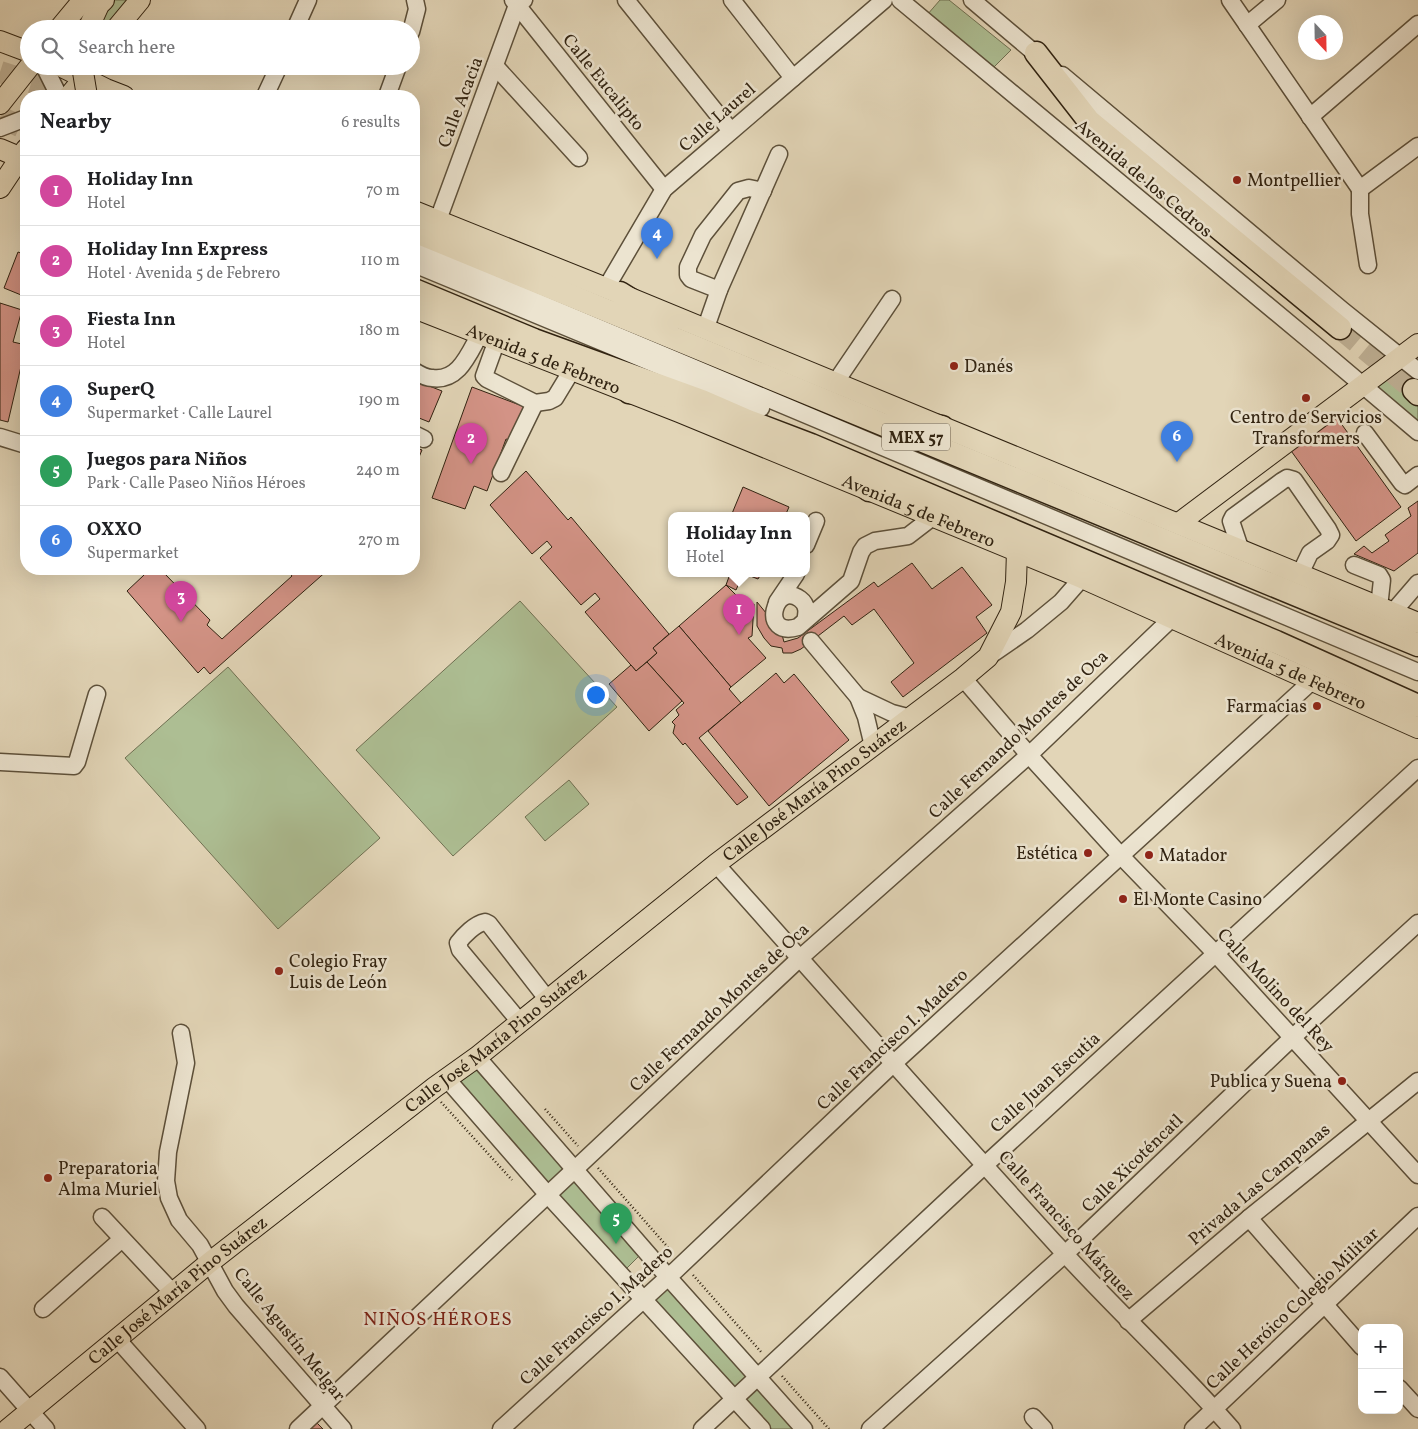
<!DOCTYPE html>
<meta charset="utf-8">
<style>
:root{--surface:#fff;--page:#f2f2f2;--text:#202124;--muted:#757577;--line:#e0e0e0;--accent:#8f2418}
body{margin:0;font-family:Vollkorn,serif;background:var(--page);color:var(--text)}
.controls{position:absolute;right:15px;bottom:15px;display:grid;overflow:hidden;border-radius:10px;box-shadow:0 5px 20px #0002}
.controls button{width:45px;height:45px;display:grid;place-items:center;padding:0;border:0;border-bottom:1px solid var(--line);background:var(--surface);color:var(--text);font:25px sans-serif}
.compass{position:absolute;left:1298px;top:15px;width:45px;height:45px;border-radius:50%;background:var(--surface);box-shadow:0 5px 20px #0002;rotate:158deg}
.you{position:absolute;left:595px;top:694px;width:18px;height:18px;margin:-12px;border:4px solid #fff;border-radius:50%;background:#1a73e8;box-shadow:0 0 0 8px #1a73e833}
.badge{display:grid;place-items:center;width:32px;height:32px;border-radius:50%;background:var(--accent);color:#fff;font-size:16px;font-weight:700}
.pin{position:absolute;translate:-50% -41px;filter:drop-shadow(0 1px 2px #0008)}
.pin::after{content:'';position:absolute;top:26px;width:18px;height:15px;background:inherit;clip-path:polygon(0 0,100% 0,50% 100%)}
.popup{position:absolute;left:668px;top:512px;width:142px;height:65px;box-sizing:border-box;display:grid;place-content:center;border-radius:10px;background:var(--surface);filter:drop-shadow(0 1px 4px #0005);font-size:16px;white-space:nowrap;color:var(--muted)}
.popup b{font-size:19px;color:var(--text)}
.popup::after{content:'';position:absolute;left:50%;top:100%;margin-left:-10px;border:10px solid transparent;border-top-color:var(--surface)}
.list{margin:0;padding:0;list-style:none}
h2{display:flex;justify-content:space-between;align-items:center;height:65px;margin:0;padding:0 20px;font-size:21px}
h2 small{font-size:16px;font-weight:400;color:var(--muted)}
.list li{display:grid;grid-template-columns:32px 1fr auto;gap:15px;align-items:center;box-sizing:border-box;height:70px;padding:0 20px;border-top:1px solid var(--line)}
.list b{display:block;font-size:19px;white-space:nowrap}
.list p{margin:0;font-size:16px;white-space:nowrap;color:var(--muted)}
.list em{font-size:16px;font-style:normal;color:var(--muted)}
.icon{flex:none;width:28px;height:28px;fill:none;stroke:currentColor;stroke-width:2;stroke-linecap:round;stroke-linejoin:round}
.map{position:relative;flex:none;width:1418px;height:1429px;overflow:hidden}
.search{position:absolute;background:var(--surface);box-shadow:0 5px 20px #0002;left:20px;top:20px;width:400px;height:55px;display:flex;align-items:center;gap:12px;box-sizing:border-box;padding:0 18px;border-radius:28px;color:var(--muted);font-size:19px}
.panel{position:absolute;background:var(--surface);box-shadow:0 5px 20px #0002;left:20px;top:90px;width:400px;height:485px;border-radius:20px}
.map>svg:first-child{display:block}
.green{fill:#adbe93;stroke:#6f7052}
.building{fill:#d39386;stroke:#312311}
.lines{fill:none;stroke-linecap:round;stroke-linejoin:round}
.highway-tunnel{stroke:#bfb196;stroke-width:22;stroke-dasharray:22 11;stroke-linecap:butt}
.minor-casing{stroke:#5d503a;stroke-width:19}
.major-casing{stroke:#312311;stroke-width:22}
.highway-casing{stroke:#312311;stroke-width:25}
.path{stroke:#312311;stroke-width:2.5;stroke-dasharray:1 2.5;stroke-linecap:butt}
.minor{stroke:#ece4d0;stroke-width:16}
.major{stroke:#e2d5b7;stroke-width:20}
.highway{stroke:#e2d5b7;stroke-width:22}
.major-bridge-casing{stroke:#312311;stroke-width:22;stroke-linecap:butt}
.major-bridge{stroke:#e2d5b7;stroke-width:20}
.poi-dot{fill:#8f2418;stroke:#ece4d0;stroke-width:2}
.labels{text-anchor:middle;stroke-width:5;stroke-linejoin:round;paint-order:stroke}
.shield{fill:#ece4d0;stroke:#695d4a;stroke-width:1}
.shield-label{font-size:16px;font-weight:bold;fill:#312311}
.street-label{font-size:18px;fill:#312311;stroke:#ece4d0}
.poi-label{font-size:18px;fill:#312311;stroke:#ece4d0;text-anchor:start}
.neighbourhood-label{font-size:19px;letter-spacing:1px;fill:#7a1f14;stroke:#ece4d0}
</style>
<div class="map">
<svg width="1418" height="1429" viewBox="0 0 1418 1429">
<rect width="100%" height="100%" fill="#e2d5b7"/>
<filter id="stains"><feTurbulence type="fractalNoise" baseFrequency=".004" numOctaves="4"/><feColorMatrix values="0 0 0 0 .2 0 0 0 0 .09 0 0 0 0 .02 0 0 0 .5 -.17"/></filter>
<radialGradient id="worn" r=".72"><stop offset=".6" stop-color="#630" stop-opacity="0"/><stop offset="1" stop-color="#630" stop-opacity=".3"/></radialGradient>
<g class="green">
<path d="M97,0H131L106,29H73Z"/>
<path d="M940,0H949L1011,50L991,70L927,15Z"/>
<path d="M1400,357L1418,371V432L1363,386Z"/>
<path d="M520,601L617,707L453,856L356,750Z"/>
<path d="M228,667L380,838L278,929L125,758Z"/>
<path d="M569,780L589,804L545,841L525,817Z"/>
<path d="M475,1069L644,1251L626,1269L451,1088Z"/>
<path d="M668,1277L804,1429H762L644,1300Z"/>
</g>
<g class="building">
<path d="M18,252L26,255V297L4,288Z"/>
<path d="M0,303L22,310L13,342L26,345L8,422L0,420Z"/>
<path d="M414,380L442,391L429,422L414,416Z"/>
<path d="M472,387L525,407L512,441L506,439L487,491L474,486L465,509L432,498Z"/>
<path d="M1335,415L1401,507L1356,541L1289,448Z"/>
<path d="M414,447L422,450L414,469Z"/>
<path d="M526,471L568,520L571,517L669,634L653,648L657,653L636,671L585,612L600,599L595,593L581,605L540,558L552,547L547,541L532,554L490,505Z"/>
<path d="M743,487L789,507L785,516H731Z"/>
<path d="M1418,501V553L1394,571L1354,554L1364,546L1372,553L1389,541L1385,535L1411,516L1408,508Z"/>
<path d="M912,563L932,589L962,567L992,605L976,617L987,633L903,697L891,682L914,663L874,609L852,625L844,616L801,649L792,653H783L782,648L771,646L764,638L757,626V602L781,631L784,642L798,638L874,582L878,587Z"/>
<path d="M144,569H165L162,571L210,620L207,625L222,639L292,576L286,569H329L210,674L204,667L198,673L127,591L144,575Z"/>
<path d="M730,574H740L737,580L740,581L736,590L726,585Z"/>
<path d="M745,574H761L758,579Z"/>
<path d="M726,585L748,607L754,604L752,636L748,638L766,658L731,687L679,626Z"/>
<path d="M679,626L731,687L729,689L741,703L699,738L748,797L737,805L685,743L683,745L673,733L675,725L672,722L679,715L676,710L684,703L647,662L657,653L653,648Z"/>
<path d="M647,662L682,701L649,731L609,684L631,665L636,671Z"/>
<path d="M776,673L784,683L794,674L849,740L769,806L708,731Z"/>
<path d="M315,1421L323,1429H307Z"/>
</g>
<g class="lines">
<g class="highway-tunnel">
<path d="M0,72L74,96"/>
<path d="M0,117L26,129"/>
<path d="M1340,328L1414,390"/>
</g>
<g class="minor-casing">
<g id="minor">
<path d="M513,0L664,189"/>
<path d="M626,0L731,131"/>
<path d="M732,0L793,78"/>
<path d="M900,0L1314,344L1418,432"/>
<path d="M972,0L1043,60"/>
<path d="M1230,0L1360,189"/>
<path d="M1247,25L1277,0"/>
<path d="M295,29L308,0"/>
<path d="M411,32L417,9L415,0"/>
<path d="M44,66L59,96"/>
<path d="M495,66L579,158"/>
<path d="M1062,75L1342,310L1418,371"/>
<path d="M265,96L279,66"/>
<path d="M387,96L398,66"/>
<path d="M1310,117L1418,24"/>
<path d="M0,128L26,118"/>
<path d="M1360,189V214L1368,265"/>
<path d="M1360,189L1418,146"/>
<path d="M438,220L517,5L524,0"/>
<path d="M414,250L1418,672"/>
<path d="M414,264L761,408"/>
<path d="M606,288L664,189L884,0"/>
<path d="M719,290L691,279L688,275V267L703,235L738,191L749,188L763,191"/>
<path d="M705,330L719,290L779,154"/>
<path d="M497,340L484,376L487,379L535,403L549,401L555,398L572,370"/>
<path d="M414,371C419,374 426,378 432,378C459,382 469,353 480,334"/>
<path d="M835,383L892,299"/>
<path d="M1365,433L1402,483L1405,485L1418,475"/>
<path d="M414,434L424,439"/>
<path d="M0,437L26,445"/>
<path d="M501,473L535,403"/>
<path d="M806,545L816,521"/>
<path d="M1240,548L1231,521L1233,517L1282,481L1287,478L1294,480L1328,529L1331,535L1327,541L1310,553L1300,574"/>
<path d="M1354,565L1379,575L1382,580L1379,607"/>
<path d="M777,602L796,574"/>
<path d="M1393,612L1418,583"/>
<path d="M805,621C807,613 808,605 800,599C774,580 759,639 798,627L851,581L861,552L865,546L875,541L908,536L934,516"/>
<path d="M811,641L858,697L866,717L873,746"/>
<path d="M988,657L1027,630L1061,602L1082,578"/>
<path d="M963,678L1029,755L1121,856L1216,954L1418,1175"/>
<path d="M858,697L892,713L911,718"/>
<path d="M0,762L74,766L77,762L97,694"/>
<path d="M716,864C832,994 947,1125 1065,1254C1119,1313 1179,1368 1232,1429"/>
<path d="M520,1022L460,950L458,943C464,935 475,924 485,922L489,924L548,1000"/>
<path d="M181,1033L186,1063L168,1152L166,1181L169,1198L179,1220L200,1245L225,1291L236,1306L343,1429"/>
<path d="M477,1057L668,1277L804,1429"/>
<path d="M447,1079L548,1195L762,1429"/>
<path d="M102,1217L173,1293"/>
<path d="M1249,1218L1362,1347"/>
<path d="M43,1309L122,1239"/>
<path d="M1128,1321L1249,1218L1418,1081"/>
<path d="M117,1339L197,1429"/>
<path d="M0,1377L46,1429"/>
<path d="M1399,1388L1418,1409"/>
<path d="M1033,1417L1044,1429"/>
<path d="M298,1429L800,958L1029,755L1171,619"/>
<path d="M501,1429L676,1270L894,1063L1312,681"/>
<path d="M702,1429L985,1165L1418,768"/>
<path d="M870,1429L1065,1254L1293,1037L1418,923"/>
<path d="M1193,1429L1418,1216"/>
</g>
</g>
<g class="major-casing">
<g id="major">
<path d="M59,29L83,0"/>
<path d="M88,29L99,5L104,0"/>
<path d="M116,29L140,0"/>
<path d="M0,41L29,52"/>
<path d="M60,66L106,89L124,96"/>
<path d="M69,96L84,78L90,66"/>
<path d="M0,104L30,66"/>
<path d="M0,149L26,160"/>
<path d="M0,188L26,149"/>
<path d="M414,211L606,288L1418,623"/>
<path id="s1" d="M414,308L679,412L1082,578L1418,728"/>
<path d="M1179,523L1418,344"/>
<path id="s2" d="M8,1429L209,1263L435,1087L477,1057L716,864L963,678L988,657L1011,612L1016,582L1017,551"/>
</g>
</g>
<g class="highway-casing">
<g id="highway">
<path d="M1036,53L1089,121L1340,328"/>
<path d="M414,231L1418,645"/>
<path d="M414,290L534,340L702,401L748,421L811,445L1276,642L1418,706"/>
<path d="M620,293L668,323"/>
<path d="M1414,390L1418,394"/>
<path d="M629,392L664,396"/>
<path d="M897,418L942,427"/>
<path d="M836,464L869,490"/>
</g>
</g>
<g class="path">
<path d="M441,1102L512,1180"/>
<path d="M545,1109L578,1146"/>
<path d="M598,1168L672,1252"/>
<path d="M693,1275L762,1353"/>
<path d="M782,1376L829,1429"/>
</g>
<use href="#minor" class="minor"/>
<use href="#major" class="major"/>
<use href="#highway" class="highway"/>
<g class="major-bridge-casing">
<path id="major-bridge" d="M82,66L87,96"/>
</g>
<use href="#major-bridge" class="major-bridge"/>
</g>
<g class="poi-dot">
<circle cx="1237" cy="180" r="5"/>
<circle cx="954" cy="366" r="5"/>
<circle cx="1306" cy="398" r="5"/>
<circle cx="1317" cy="706" r="5"/>
<circle cx="1088" cy="853" r="5"/>
<circle cx="1149" cy="855" r="5"/>
<circle cx="1123" cy="899" r="5"/>
<circle cx="279" cy="971" r="5"/>
<circle cx="1342" cy="1081" r="5"/>
<circle cx="48" cy="1178" r="5"/>
</g>
<g class="labels">
<rect class="shield" x="882" y="423.5" width="68" height="27" rx="4"/>
<g class="shield-label">
<text x="916" y="443">MEX 57</text>
</g>
<g class="street-label">
<text transform="translate(604 82) rotate(51)" y="6">Calle Eucalipto</text>
<text transform="translate(460 102) rotate(-69)" y="6">Calle Acacia</text>
<text transform="translate(717 117) rotate(-41)" y="6">Calle Laurel</text>
<text transform="translate(1144 178) rotate(40)" y="6">Avenida de los Cedros</text>
<text dy="6" stroke="none"><textPath href="#s1" startOffset="139">Avenida 5 de Febrero</textPath></text>
<text dy="6" stroke="none"><textPath href="#s1" startOffset="544">Avenida 5 de Febrero</textPath></text>
<text dy="6" stroke="none"><textPath href="#s1" startOffset="949">Avenida 5 de Febrero</textPath></text>
<text transform="translate(1018 734) rotate(-43)" y="6">Calle Fernando Montes de Oca</text>
<text dy="6" stroke="none"><textPath href="#s2" startOffset="1029">Calle José María Pino Suárez</textPath></text>
<text transform="translate(1276 990) rotate(47)" y="6">Calle Molino del Rey</text>
<text transform="translate(719 1007) rotate(-43)" y="6">Calle Fernando Montes de Oca</text>
<text transform="translate(892 1039) rotate(-43)" y="6">Calle Francisco I. Madero</text>
<text dy="6" stroke="none"><textPath href="#s2" startOffset="624">Calle José María Pino Suárez</textPath></text>
<text transform="translate(1045 1082) rotate(-42)" y="6">Calle Juan Escutia</text>
<text transform="translate(1132 1163) rotate(-44)" y="6">Calle Xicoténcatl</text>
<text transform="translate(1259 1184) rotate(-40)" y="6">Privada Las Campanas</text>
<text transform="translate(1067 1225) rotate(48)" y="6">Calle Francisco Márquez</text>
<text dy="6" stroke="none"><textPath href="#s2" startOffset="219">Calle José María Pino Suárez</textPath></text>
<text transform="translate(1292 1308) rotate(-43)" y="6">Calle Heróico Colegio Militar</text>
<text transform="translate(596 1315) rotate(-42)" y="6">Calle Francisco I. Madero</text>
<text transform="translate(290 1334) rotate(51)" y="6">Calle Agustín Melgar</text>
</g>
<g class="poi-label">
<text x="1247" y="186">Montpellier</text>
<text x="964" y="372">Danés</text>
<text x="1306" y="423" text-anchor="middle">Centro de Servicios<tspan x="1306" dy="21">Transformers</tspan></text>
<text x="1307" y="712" text-anchor="end">Farmacias</text>
<text x="1078" y="859" text-anchor="end">Estética</text>
<text x="1159" y="861">Matador</text>
<text x="1133" y="905">El Monte Casino</text>
<text x="289" y="967">Colegio Fray<tspan x="289" dy="21">Luis de León</tspan></text>
<text x="1332" y="1087" text-anchor="end">Publica y Suena</text>
<text x="58" y="1174">Preparatoria<tspan x="58" dy="21">Alma Muriel</tspan></text>
</g>
<g class="neighbourhood-label">
<text x="438" y="1325">NIÑOS HÉROES</text>
</g>
</g>
<rect width="100%" height="100%" filter="url(#stains)"/>
<rect width="100%" height="100%" fill="url(#worn)"/>
</svg>
<div class="controls">
<button>+</button>
<button>−</button>
</div>
<svg class="compass" viewBox="-18 -18 36 36"><path d="M0-13l5 13h-10z" fill="#e53935"/><path d="M0 13l5-13h-10z" fill="#757577"/></svg>
<div class="you"></div>
<div class="pin badge" style="left:739px;top:635px;background:#d1479c">1</div>
<div class="popup"><b>Holiday Inn</b>Hotel</div>
<div class="pin badge" style="left:471px;top:464px;background:#d1479c">2</div>
<div class="pin badge" style="left:181px;top:622px;background:#d1479c">3</div>
<div class="pin badge" style="left:657px;top:259px;background:#3f7fe0">4</div>
<div class="pin badge" style="left:616px;top:1244px;background:#2e9e5b">5</div>
<div class="pin badge" style="left:1177px;top:462px;background:#3f7fe0">6</div>
<div class="search"><svg class="icon" aria-label="search" viewBox="0 0 24 24"><circle cx="10" cy="10" r="6"/><path d="M15 15l6 6"/></svg>Search here</div>
<section class="panel">
<h2>Nearby<small>6 results</small></h2>
<ul class="list">
<li><span class="badge" style="background:#d1479c">1</span><div><b>Holiday Inn</b><p>Hotel</p></div><em>70 m</em></li>
<li><span class="badge" style="background:#d1479c">2</span><div><b>Holiday Inn Express</b><p>Hotel · Avenida 5 de Febrero</p></div><em>110 m</em></li>
<li><span class="badge" style="background:#d1479c">3</span><div><b>Fiesta Inn</b><p>Hotel</p></div><em>180 m</em></li>
<li><span class="badge" style="background:#3f7fe0">4</span><div><b>SuperQ</b><p>Supermarket · Calle Laurel</p></div><em>190 m</em></li>
<li><span class="badge" style="background:#2e9e5b">5</span><div><b>Juegos para Niños</b><p>Park · Calle Paseo Niños Héroes</p></div><em>240 m</em></li>
<li><span class="badge" style="background:#3f7fe0">6</span><div><b>OXXO</b><p>Supermarket</p></div><em>270 m</em></li>
</ul>
</section>
</div>
